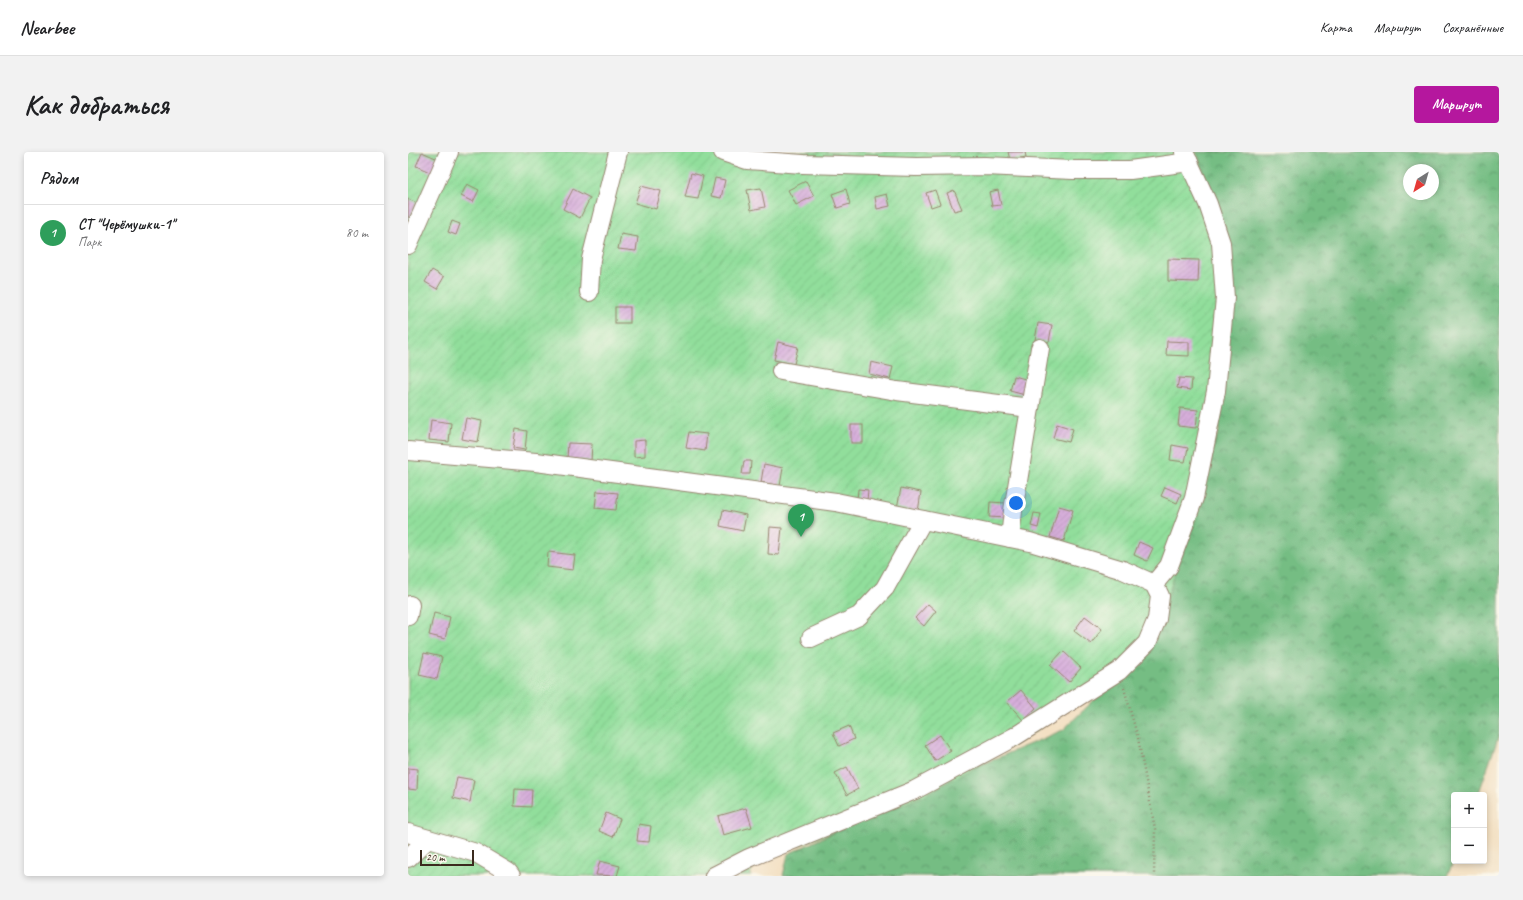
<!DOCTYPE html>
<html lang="ru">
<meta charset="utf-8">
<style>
:root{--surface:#fff;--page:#f2f2f2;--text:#202124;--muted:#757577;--line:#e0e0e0;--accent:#b5179e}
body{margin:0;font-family:Caveat,sans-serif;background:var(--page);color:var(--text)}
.controls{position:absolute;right:12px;bottom:12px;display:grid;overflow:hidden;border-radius:4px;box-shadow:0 2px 6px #0003}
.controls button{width:36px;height:36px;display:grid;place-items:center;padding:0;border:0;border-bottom:1px solid var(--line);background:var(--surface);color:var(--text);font:20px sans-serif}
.compass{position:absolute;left:995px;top:12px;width:36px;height:36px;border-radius:50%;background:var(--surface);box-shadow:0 2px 6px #0003;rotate:217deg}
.scale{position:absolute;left:12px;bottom:10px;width:54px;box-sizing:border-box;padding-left:4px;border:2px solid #3b2a1e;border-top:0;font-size:11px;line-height:14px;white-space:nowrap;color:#3b2a1e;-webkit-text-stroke:3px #fbf7ec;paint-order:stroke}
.you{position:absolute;left:608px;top:351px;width:14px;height:14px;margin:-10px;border:3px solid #fff;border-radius:50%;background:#1a73e8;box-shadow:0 0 0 6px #1a73e833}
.badge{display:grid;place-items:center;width:26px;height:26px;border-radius:50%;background:var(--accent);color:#fff;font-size:13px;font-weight:700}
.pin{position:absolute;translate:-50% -33px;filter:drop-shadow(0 1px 2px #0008)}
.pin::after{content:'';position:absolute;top:21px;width:14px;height:12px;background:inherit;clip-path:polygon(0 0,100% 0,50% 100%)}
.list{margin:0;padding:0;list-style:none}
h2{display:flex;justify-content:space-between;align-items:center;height:52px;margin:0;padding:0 16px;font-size:17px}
h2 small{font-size:13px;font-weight:400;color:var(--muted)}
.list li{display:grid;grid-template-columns:26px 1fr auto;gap:12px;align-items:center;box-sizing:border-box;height:56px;padding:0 16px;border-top:1px solid var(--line)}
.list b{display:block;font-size:15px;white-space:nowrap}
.list p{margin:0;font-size:13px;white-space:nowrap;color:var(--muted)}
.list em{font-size:13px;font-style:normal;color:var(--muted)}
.map{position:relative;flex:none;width:1091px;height:724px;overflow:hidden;border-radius:4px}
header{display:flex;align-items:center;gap:24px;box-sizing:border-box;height:56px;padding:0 20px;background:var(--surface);border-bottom:1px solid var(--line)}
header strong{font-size:19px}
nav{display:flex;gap:22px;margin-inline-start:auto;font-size:14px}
.intro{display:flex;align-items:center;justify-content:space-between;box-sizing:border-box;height:96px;padding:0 24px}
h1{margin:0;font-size:28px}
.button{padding:10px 18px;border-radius:4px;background:var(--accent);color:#fff;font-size:14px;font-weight:700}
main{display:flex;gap:24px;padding:0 24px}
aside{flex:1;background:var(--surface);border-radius:4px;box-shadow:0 2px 6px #0003}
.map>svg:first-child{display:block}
.forest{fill:url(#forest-crowns);stroke:#587450;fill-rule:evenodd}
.garden{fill:url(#garden-furrows);stroke:#66845c}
.building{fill:url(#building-hatch)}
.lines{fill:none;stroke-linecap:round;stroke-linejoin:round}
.minor-casing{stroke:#96846e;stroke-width:20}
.path{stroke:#96846e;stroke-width:2.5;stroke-dasharray:1 3;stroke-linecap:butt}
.minor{stroke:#fff;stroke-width:18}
</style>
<header>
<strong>Nearbee</strong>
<nav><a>Карта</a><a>Маршрут</a><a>Сохранённые</a></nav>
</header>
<div class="intro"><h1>Как добраться</h1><a class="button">Маршрут</a></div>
<main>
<aside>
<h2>Рядом<small></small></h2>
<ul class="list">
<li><span class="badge" style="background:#2e9e5b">1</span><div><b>СТ &quot;Черёмушки-1&quot;</b><p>Парк</p></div><em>80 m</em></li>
</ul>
</aside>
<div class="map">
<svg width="1091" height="724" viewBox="0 0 1091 724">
<defs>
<pattern id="forest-crowns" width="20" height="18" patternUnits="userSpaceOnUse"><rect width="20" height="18" fill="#74bd83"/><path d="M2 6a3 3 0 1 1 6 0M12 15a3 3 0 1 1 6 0" fill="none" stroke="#609a6b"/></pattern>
<pattern id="garden-furrows" width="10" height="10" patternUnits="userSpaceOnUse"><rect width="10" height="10" fill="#91de9b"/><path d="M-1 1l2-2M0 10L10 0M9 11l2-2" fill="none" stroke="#7ebf85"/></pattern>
<pattern id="building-hatch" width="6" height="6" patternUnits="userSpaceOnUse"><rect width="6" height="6" fill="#d7afdb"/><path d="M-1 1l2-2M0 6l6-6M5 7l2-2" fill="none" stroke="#b08fb1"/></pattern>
</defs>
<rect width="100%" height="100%" fill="#fbf7ec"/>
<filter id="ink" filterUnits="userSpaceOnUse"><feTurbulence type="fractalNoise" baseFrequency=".025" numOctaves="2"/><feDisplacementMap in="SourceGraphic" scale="8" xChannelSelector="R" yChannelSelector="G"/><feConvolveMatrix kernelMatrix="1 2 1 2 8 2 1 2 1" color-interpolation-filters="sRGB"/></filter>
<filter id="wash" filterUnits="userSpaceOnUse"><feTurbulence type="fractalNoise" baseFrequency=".012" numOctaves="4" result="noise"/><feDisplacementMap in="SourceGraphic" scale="16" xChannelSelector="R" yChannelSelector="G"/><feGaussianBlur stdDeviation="0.9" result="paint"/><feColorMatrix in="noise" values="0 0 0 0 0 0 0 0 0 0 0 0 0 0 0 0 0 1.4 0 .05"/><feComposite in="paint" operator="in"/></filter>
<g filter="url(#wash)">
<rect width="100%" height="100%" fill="#f2ddbd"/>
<path class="forest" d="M784,0H1091V583L1070,643H1046V709L1039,724H375L380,702L542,626L655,578L734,502L811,279L809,109ZM1001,18H1025V42H1001Z"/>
<path class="garden" d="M0,0H789L821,90L816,237L796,346L766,424L743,500L610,591L513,645L348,710L342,722L343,724H0Z"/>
<g id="blocks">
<g class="building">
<path d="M14,0L30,7L24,21L8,14Z"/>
<path d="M600,0H617L618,5L602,8Z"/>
<path d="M283,21L295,24L290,47L277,45Z"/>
<path d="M307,26L317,28L313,46L303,44Z"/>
<path d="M398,29L406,44L388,53L380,38Z"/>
<path d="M59,32L71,38L65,50L53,44Z"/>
<path d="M233,34L253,39L248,57L227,51Z"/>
<path d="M353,36L357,55L343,58L339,38Z"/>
<path d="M165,37L182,46L172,66L155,57Z"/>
<path d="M438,37L442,52L429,56L424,42Z"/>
<path d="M527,38L532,52L523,55L518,41Z"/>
<path d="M546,38L554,57L546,59L539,41Z"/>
<path d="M590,38L593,53L584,54L581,40Z"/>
<path d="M479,42L482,54L469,57L467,45Z"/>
<path d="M0,47L9,51L2,66L0,65Z"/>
<path d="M44,69L52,72L48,83L40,80Z"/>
<path d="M213,82L230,85L228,99L210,97Z"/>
<path d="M760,107L791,108L790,130L760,129Z"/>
<path d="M24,118L36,125L29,137L17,130Z"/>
<rect x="207" y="155" width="15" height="16"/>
<path d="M630,171L644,173L641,190L627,188Z"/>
<path d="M759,189L781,190V204L758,203Z"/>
<path d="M370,190L390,195L386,212L366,208Z"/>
<path d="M463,210L485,215L482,227L461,222Z"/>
<path d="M606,224L621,228L617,243L602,239Z"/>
<path d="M771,226L784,227L783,238L769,236Z"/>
<path d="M772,256L790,258L788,276L770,274Z"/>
<path d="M58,266L74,269L70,290L54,287Z"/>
<path d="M23,268L43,271L41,290L21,288Z"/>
<path d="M649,272L665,277L661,290L645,286Z"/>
<rect x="443" y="273" width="12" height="18"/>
<path d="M108,277L119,279L117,298L105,296Z"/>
<path d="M281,280L299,282L297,299L278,296Z"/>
<path d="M237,288V304L226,305V289Z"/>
<path d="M160,291L184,292L183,309L159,307Z"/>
<path d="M764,293L780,296L777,310L762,308Z"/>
<path d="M336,309H343L342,322H334Z"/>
<path d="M356,312L375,316L372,334L353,330Z"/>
<path d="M757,335L773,342L769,351L753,344Z"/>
<path d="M493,336L513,340L510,360L489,356Z"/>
<path d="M450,337L460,338L459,349L449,348Z"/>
<path d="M189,339L210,341L208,358L187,356Z"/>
<path d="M582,350L599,351L598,366L581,365Z"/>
<path d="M651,354L665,358L656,389L642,385Z"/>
<path d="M315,358L338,363L335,379L312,374Z"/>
<path d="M626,361L633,362L630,376L623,374Z"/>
<path d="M362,375L374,376L371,403L360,402Z"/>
<path d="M731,390L745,396L739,409L726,403Z"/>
<path d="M140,400L167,403L165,418L139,415Z"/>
<path d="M520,452L528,459L516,474L507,466Z"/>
<path d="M26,461L42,465L37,487L21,483Z"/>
<path d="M677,464L694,477L683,492L666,479Z"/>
<path d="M655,499L673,516L661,530L642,513Z"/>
<path d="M16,501L34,505L29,527L11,523Z"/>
<path d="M613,538L628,556L615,568L599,550Z"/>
<path d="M441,574L446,587L431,594L425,581Z"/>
<path d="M532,583L543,599L527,609L517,593Z"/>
<path d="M439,615L450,637L439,643L427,621Z"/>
<path d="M0,616L10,617L9,638L0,637Z"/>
<path d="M49,625L66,628L62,650L45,646Z"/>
<path d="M107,637L124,638L123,655L106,654Z"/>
<path d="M338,656L344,675L315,683L310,664Z"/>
<path d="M198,661L212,667L205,685L191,679Z"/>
<path d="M231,672L243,674L241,690L229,689Z"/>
<path d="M192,709L212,714L209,724L188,723Z"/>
</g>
</g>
</g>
<g filter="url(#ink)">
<use href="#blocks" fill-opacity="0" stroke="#96846e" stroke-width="1"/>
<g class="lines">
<g class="minor-casing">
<g id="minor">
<path d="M315,0L339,8L395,12L508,15L577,14L665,18H722L781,10"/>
<path d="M0,93L41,0"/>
<path d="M181,140L183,107L210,0"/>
<path d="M373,219L489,239L622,256"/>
<path d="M0,299L128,310L428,350L622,390L715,418L746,432L752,444L749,467L739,491L711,519L606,585L507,638L341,706L306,724"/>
<path d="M602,386L605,359L632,196"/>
<path d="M746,432L761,414L786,346L808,239L817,146L813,91L800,52L776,0"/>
<path d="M0,464L2,453"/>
<path d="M403,486L451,464L477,436L515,368"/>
<path d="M0,681L68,701L100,720L103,724"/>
<path d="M0,706L20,687"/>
</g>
</g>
<path class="path" d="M716,536L730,586L747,677L746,724"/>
<use href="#minor" class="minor"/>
</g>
</g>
</svg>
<div class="controls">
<button>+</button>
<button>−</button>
</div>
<svg class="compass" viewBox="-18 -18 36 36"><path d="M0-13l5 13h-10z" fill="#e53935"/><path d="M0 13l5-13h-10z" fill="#757577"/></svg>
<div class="scale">20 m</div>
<div class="you"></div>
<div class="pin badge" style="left:393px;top:385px;background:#2e9e5b">1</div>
</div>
</main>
